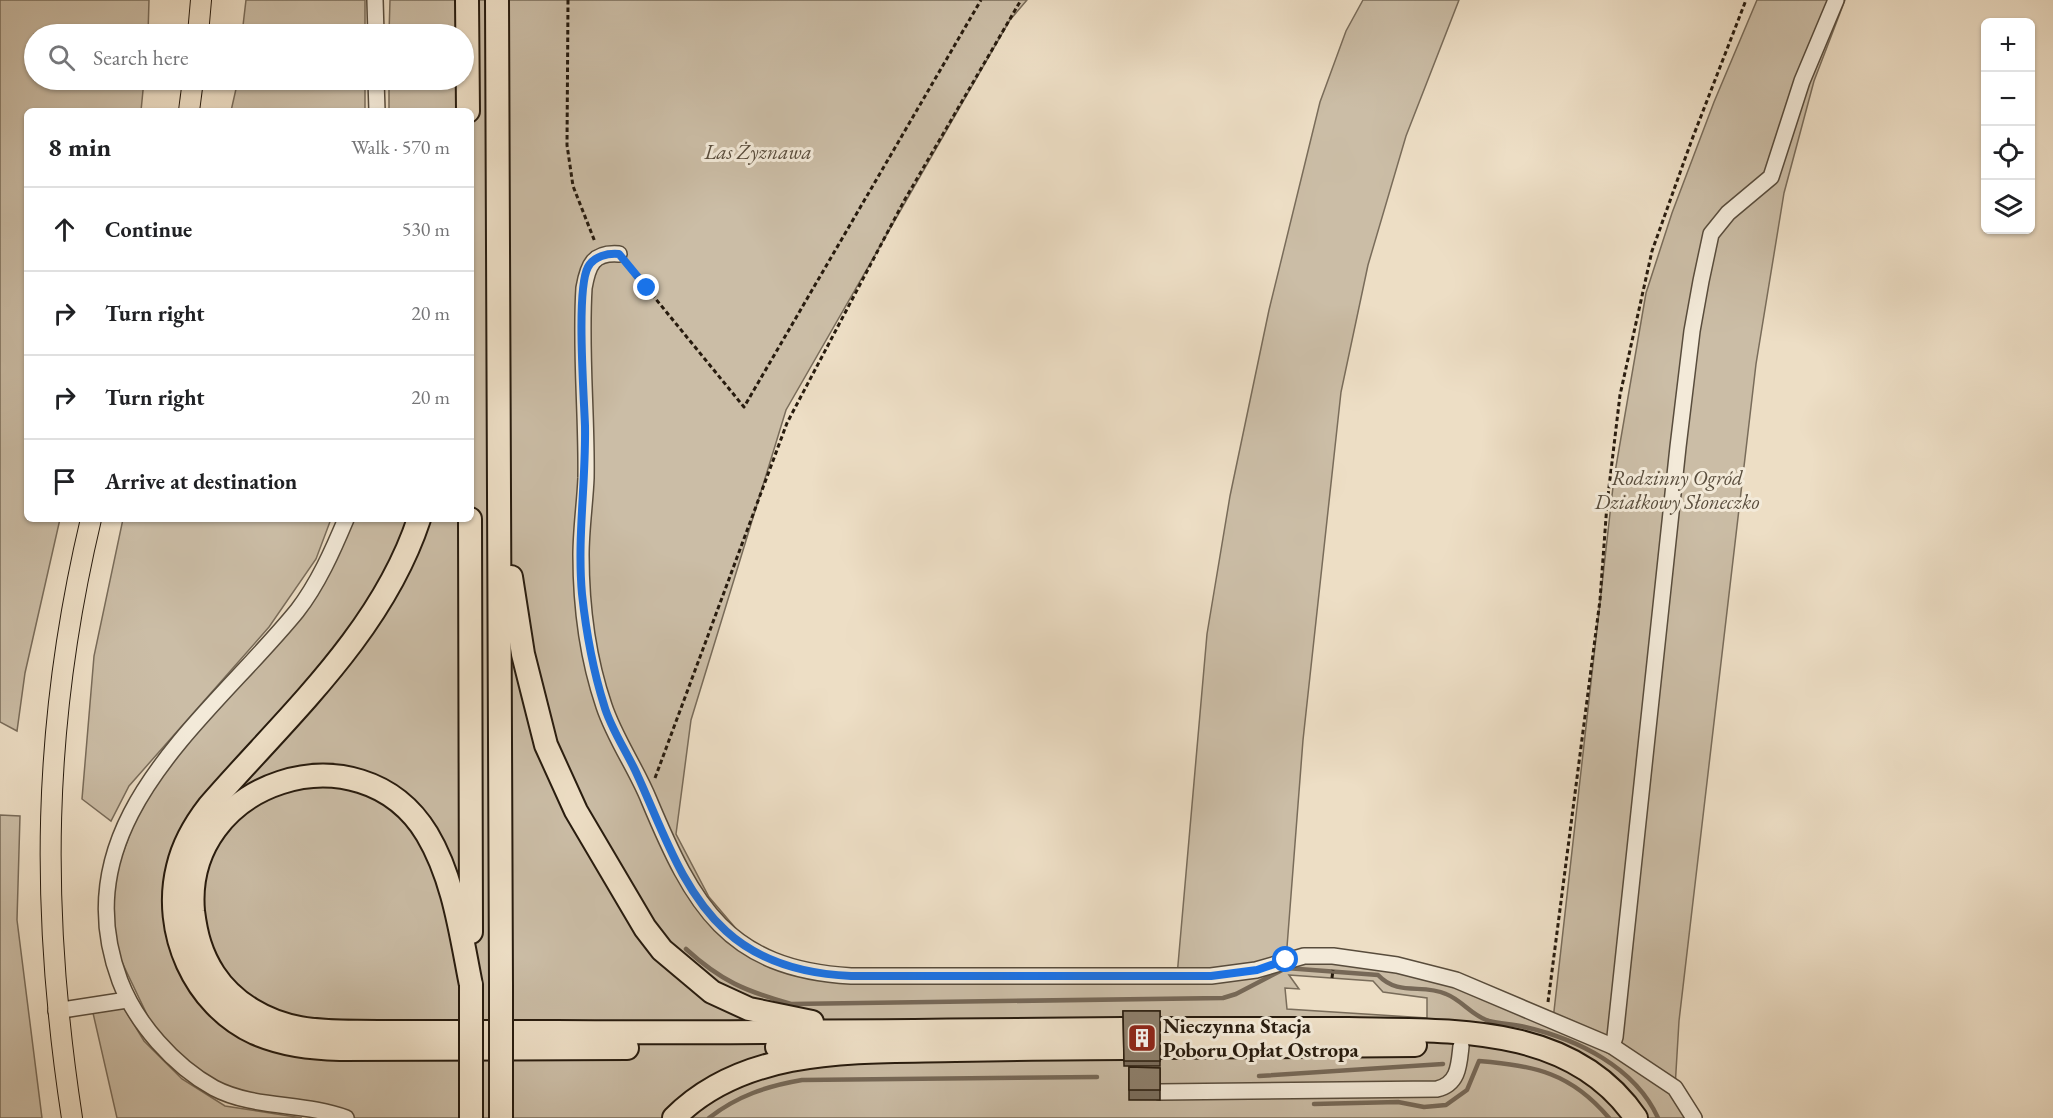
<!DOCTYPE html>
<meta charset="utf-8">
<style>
:root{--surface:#fff;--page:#f2f2f2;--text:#202124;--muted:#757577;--line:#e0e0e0}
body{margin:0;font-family:"EB Garamond",serif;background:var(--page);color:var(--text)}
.controls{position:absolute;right:18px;top:18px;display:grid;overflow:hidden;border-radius:9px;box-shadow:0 2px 4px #0004}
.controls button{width:54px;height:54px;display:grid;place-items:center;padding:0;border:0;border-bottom:2px solid var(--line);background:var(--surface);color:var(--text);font:30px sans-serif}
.stop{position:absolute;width:18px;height:18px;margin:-14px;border:4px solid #1a73e8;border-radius:50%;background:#fff}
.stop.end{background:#1a73e8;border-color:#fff;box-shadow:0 2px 6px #0008}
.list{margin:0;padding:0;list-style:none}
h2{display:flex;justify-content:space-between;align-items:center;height:78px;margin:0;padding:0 24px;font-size:26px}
h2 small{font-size:20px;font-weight:400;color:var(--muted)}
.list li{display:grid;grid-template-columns:39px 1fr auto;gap:18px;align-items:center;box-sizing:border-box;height:84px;padding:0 24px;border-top:2px solid var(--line)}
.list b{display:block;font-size:22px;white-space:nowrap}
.list em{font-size:20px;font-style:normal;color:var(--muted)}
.icon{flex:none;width:33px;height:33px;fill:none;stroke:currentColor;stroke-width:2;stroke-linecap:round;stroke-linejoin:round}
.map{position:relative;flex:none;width:2053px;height:1118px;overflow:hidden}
.search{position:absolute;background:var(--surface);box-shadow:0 2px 4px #0004;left:24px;top:24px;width:450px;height:66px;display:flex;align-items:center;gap:15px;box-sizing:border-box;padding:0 21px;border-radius:33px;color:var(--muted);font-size:22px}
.panel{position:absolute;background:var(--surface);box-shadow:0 2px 4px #0004;left:24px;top:108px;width:450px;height:414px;border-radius:9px}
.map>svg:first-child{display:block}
.green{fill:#cbbda6;stroke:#796c5a;stroke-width:1.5;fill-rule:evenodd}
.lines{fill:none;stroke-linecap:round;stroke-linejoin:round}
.stream{stroke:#766857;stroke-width:4.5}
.minor-casing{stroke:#584c3c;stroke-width:18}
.major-casing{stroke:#271b0e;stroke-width:22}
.highway-casing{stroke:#271b0e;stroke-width:26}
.path{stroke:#271b0e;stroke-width:3;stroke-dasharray:4.5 3;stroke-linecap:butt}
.minor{stroke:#f3ead9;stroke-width:15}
.major{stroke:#eddec5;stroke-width:20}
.highway{stroke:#eddec5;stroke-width:22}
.highway-bridge-casing{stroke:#271b0e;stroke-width:26;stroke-linecap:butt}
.highway-bridge{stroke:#eddec5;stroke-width:22}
.wall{fill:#7a6e5e;stroke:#271b0e;stroke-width:1.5}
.building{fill:#8e806d;stroke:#271b0e;stroke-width:1.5}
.route{stroke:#1a73e8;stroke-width:8}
.labels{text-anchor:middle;stroke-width:6;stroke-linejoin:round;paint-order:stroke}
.park-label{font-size:21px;font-style:italic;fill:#584c3c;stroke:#f3ead9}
.poi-label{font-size:21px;font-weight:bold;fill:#271b0e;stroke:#f3ead9;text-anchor:start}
</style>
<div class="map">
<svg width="2053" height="1118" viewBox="0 0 2053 1118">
<rect width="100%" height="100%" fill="#eddec5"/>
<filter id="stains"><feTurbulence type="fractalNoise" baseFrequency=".00333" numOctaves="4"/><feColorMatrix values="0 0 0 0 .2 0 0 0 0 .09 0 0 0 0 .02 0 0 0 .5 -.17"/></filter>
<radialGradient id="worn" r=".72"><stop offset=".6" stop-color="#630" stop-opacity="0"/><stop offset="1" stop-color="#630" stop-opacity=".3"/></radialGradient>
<g class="green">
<path d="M0,0H149L148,34H34V80H144L141,111H27V519H60L25,673L17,731L0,722Z"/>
<path d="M246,0H365V34H242Z"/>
<path d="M390,0H1027L1010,20L786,410L691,720L676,834L709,897L738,931L753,943L808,969L1177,976L1207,634L1230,496L1269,310L1320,102L1346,31L1363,0H1459L1406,136L1368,265L1341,392L1303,740L1286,960L1397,965L1553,1020L1614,478L1646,293L1672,213L1714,102L1757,0H1845L1814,81L1784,193L1756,364L1679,1021L1675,1088L1694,1118H356L220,1089L181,1061L151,1023L119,956L113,933L114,877L149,782L286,624L350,519H471V111H389V80H464V34H389ZM1289,975L1373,981L1383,992L1427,998V1018L1287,1009L1285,988L1299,989Z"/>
<path d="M238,80H365V111H231Z"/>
<path d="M123,519H331L316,559L269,627L129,786L111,821L82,799L94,656Z"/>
<path d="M0,815L20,816L17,920L42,1118H0Z"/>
<path d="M124,1008L144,1041L182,1079L225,1106L302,1118H117L93,1013Z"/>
</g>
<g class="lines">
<g class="stream">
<path d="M686,949C721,981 745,991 791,1004L1223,998L1236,994L1286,968L1378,975C1399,997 1422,983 1446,994C1462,1000 1472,1016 1489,1021C1501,1024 1513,1024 1525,1027C1577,1039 1635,1067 1658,1118"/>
<path d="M1259,1076L1443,1064"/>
<path d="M1314,1104L1398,1102L1424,1107L1446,1105L1467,1090L1479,1061C1536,1066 1571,1073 1609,1118"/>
<path d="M709,1118C737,1096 767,1086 802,1080L1097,1077"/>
</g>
<g class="minor-casing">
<g id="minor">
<path d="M375,0L376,34"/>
<path d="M376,80L377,111"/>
<path d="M619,254C593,252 588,265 584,288C580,351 587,414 586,478C585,503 581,529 581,555C581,604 588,659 604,706C615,739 636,768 649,800C693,905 727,969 851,976H1211L1256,970L1304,956H1333L1397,965L1456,980L1612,1046L1675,1088L1694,1118"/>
<path d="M346,519C333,550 318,584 297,611C209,719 60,822 120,981C136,1023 174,1066 214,1088C254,1109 304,1102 346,1118"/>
<path d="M56,1011L127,1000"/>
<path d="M1612,1046L1615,1037L1678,447L1692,331L1701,281L1711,234L1728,213L1771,177L1802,81L1836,0"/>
<path d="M1160,1092L1437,1089C1459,1084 1459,1064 1461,1046"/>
</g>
</g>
<g class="major-casing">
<g id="major">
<path d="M198,34L201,0"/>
<path d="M189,111L193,80"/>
<path d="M72,1118C40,909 42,725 91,519"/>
</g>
</g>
<g class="highway-casing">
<g id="highway">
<path d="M467,0L468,111"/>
<path d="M497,0L501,985"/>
<path d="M419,519C381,634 286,717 209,806C195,824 183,845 178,867C162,931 194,1005 255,1033C283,1045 310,1048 340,1049L627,1048"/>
<path d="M470,519L471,932"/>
<path d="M511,577L523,654L546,745L576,811L645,928L662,950L712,992L749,1009L812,1022"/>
<path d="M471,985C461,935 454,879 427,834C360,724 182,781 193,911C196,935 201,954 214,974C233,1003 266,1022 300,1028C327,1033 355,1031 382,1032C440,1032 497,1032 555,1032C744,1033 934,1031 1123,1029"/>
<path d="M1160,1029C1223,1029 1285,1029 1348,1029C1449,1031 1572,1023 1636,1118"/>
<path d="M777,1047H805L848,1052"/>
<path d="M1160,1047L1415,1045"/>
<path d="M471,1098V1118"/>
<path d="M501,1098V1118"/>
<path d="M674,1118C746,1045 860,1052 955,1050C1011,1049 1067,1048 1124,1048"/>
</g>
</g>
<g class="path">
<path d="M568,0L567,145L573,186L595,242"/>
<path d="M628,265L744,407L981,0"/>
<path d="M655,778L787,423L904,201L1021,0"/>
<path d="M1332,978L1333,970"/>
<path d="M1548,1002L1600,600L1607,504L1620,395L1652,251L1691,142L1746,0"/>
</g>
<use href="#minor" class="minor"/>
<use href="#major" class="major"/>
<use href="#highway" class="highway"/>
<g class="highway-bridge-casing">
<g id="highway-bridge">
<path d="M471,985V1098"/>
<path d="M501,985V1098"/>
</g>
</g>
<use href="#highway-bridge" class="highway-bridge"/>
</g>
<g class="wall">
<path d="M1123,1011H1160V1066H1124Z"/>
<path d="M1129,1067L1160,1068V1100H1129Z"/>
</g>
<g class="building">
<path d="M1123,1011H1160V1061H1124Z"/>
<path d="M1129,1067L1160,1068V1090H1129Z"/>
</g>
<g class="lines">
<path class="route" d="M647,288L619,254C608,253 594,256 588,267C576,289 584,396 585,426C586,482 577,538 582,594C586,631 593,670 604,705C610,727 625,749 635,770C661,825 680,889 726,931C761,963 805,974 851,976H1211L1257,970L1286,960"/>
</g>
<defs>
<g id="building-square" transform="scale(1.5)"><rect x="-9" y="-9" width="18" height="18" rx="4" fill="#8f2418" stroke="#f3ead9"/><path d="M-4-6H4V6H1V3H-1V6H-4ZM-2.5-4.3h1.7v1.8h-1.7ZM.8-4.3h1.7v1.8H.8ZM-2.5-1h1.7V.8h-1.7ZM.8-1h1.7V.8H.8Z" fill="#fff"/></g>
</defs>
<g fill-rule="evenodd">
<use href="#building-square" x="1142" y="1038"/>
</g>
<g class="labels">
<g class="park-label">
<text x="758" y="159">Las Żyznawa</text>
<text x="1677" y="485">Rodzinny Ogród<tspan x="1677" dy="24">Działkowy Słoneczko</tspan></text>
</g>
<g class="poi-label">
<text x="1163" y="1033">Nieczynna Stacja<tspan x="1163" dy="24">Poboru Opłat Ostropa</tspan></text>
</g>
</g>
<rect width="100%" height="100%" filter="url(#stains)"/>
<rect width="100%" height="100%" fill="url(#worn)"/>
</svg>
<div class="controls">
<button>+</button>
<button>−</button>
<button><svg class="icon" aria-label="locate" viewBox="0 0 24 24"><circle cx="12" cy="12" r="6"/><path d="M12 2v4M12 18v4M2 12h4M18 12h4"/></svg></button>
<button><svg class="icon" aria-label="layers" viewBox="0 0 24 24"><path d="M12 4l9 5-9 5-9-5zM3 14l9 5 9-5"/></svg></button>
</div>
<div class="stop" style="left:1286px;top:960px"></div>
<div class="stop end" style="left:647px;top:288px"></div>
<div class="search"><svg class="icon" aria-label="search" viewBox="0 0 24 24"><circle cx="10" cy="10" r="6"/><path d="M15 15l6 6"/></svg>Search here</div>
<section class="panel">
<h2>8 min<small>Walk · 570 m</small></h2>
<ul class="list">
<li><svg class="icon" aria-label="ahead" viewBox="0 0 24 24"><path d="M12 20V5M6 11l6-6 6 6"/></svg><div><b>Continue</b></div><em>530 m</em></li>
<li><svg class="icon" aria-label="right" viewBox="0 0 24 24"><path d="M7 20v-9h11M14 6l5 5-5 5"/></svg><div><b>Turn right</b></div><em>20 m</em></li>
<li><svg class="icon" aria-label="right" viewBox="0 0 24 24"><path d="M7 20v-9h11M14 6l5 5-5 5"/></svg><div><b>Turn right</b></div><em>20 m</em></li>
<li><svg class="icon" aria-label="arrive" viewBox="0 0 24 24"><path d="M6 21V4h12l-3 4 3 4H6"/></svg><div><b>Arrive at destination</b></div></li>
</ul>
</section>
</div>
